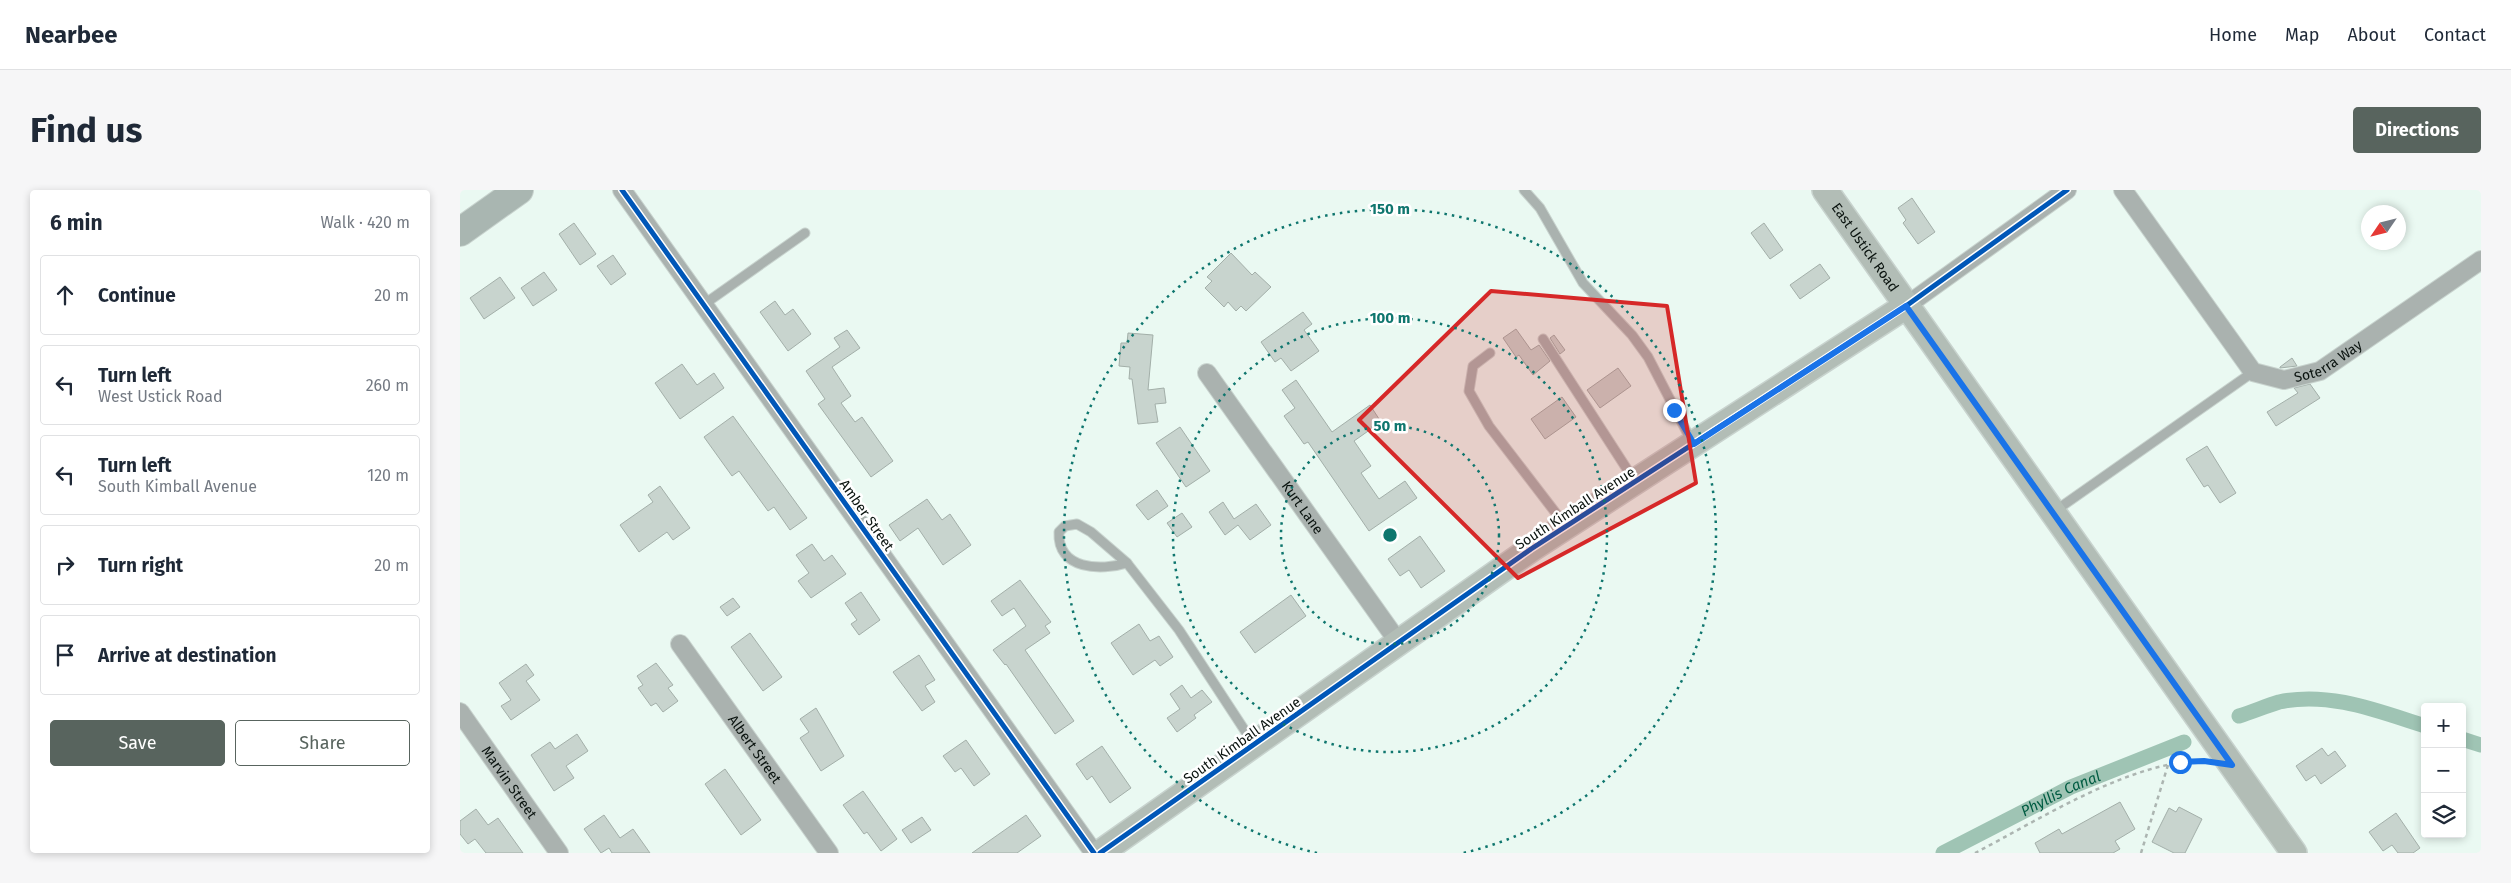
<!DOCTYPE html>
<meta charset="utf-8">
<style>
:root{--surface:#fff;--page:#f6f6f7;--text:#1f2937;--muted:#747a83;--line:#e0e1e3;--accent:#58645e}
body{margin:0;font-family:"Fira Sans",sans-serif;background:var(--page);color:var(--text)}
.controls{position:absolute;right:15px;bottom:15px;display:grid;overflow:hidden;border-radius:5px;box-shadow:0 2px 8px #0003}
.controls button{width:45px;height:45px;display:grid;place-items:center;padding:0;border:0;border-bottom:1px solid var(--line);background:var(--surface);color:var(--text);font:25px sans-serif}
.compass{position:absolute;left:1901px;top:15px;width:45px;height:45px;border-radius:50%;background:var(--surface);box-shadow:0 2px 8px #0003;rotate:235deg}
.stop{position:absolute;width:15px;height:15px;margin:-11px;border:4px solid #1a73e8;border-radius:50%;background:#fff}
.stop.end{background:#1a73e8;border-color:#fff;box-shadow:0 1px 5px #0008}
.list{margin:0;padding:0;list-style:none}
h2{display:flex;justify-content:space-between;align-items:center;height:65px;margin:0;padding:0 20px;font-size:21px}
h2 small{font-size:16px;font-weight:400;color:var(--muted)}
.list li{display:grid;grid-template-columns:32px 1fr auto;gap:15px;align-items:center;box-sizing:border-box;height:80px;margin:0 10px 10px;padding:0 10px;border:1px solid var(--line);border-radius:5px}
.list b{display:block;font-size:19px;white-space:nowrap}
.list p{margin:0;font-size:16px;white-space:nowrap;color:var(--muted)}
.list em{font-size:16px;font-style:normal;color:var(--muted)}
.actions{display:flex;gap:10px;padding:15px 20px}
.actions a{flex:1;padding:11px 0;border:1px solid var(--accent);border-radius:5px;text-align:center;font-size:18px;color:var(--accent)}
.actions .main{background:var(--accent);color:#fff}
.icon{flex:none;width:28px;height:28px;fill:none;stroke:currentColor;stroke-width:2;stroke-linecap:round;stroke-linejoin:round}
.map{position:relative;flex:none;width:2021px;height:663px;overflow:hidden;border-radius:5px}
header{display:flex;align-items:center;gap:30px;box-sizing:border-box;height:70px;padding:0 25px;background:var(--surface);border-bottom:1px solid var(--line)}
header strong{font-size:24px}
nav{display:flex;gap:28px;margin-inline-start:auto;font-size:18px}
.intro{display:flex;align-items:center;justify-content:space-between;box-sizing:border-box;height:120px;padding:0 30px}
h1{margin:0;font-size:35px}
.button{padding:12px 22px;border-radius:5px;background:var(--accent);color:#fff;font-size:18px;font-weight:700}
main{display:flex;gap:30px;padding:0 30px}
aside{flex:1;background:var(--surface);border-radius:5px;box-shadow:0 2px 8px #0003}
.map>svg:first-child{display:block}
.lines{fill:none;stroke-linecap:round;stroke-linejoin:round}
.canal{stroke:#9fc4b4;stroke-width:15}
.building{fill:#c8d4ce;stroke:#a3afa9}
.lane-casing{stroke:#c8d3ce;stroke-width:11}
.street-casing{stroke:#c8d3ce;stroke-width:20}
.secondary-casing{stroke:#c8d3ce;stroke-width:28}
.primary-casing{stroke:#c8d3ce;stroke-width:30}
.path{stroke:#acb5b1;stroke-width:2.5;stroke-dasharray:4 4;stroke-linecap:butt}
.lane{stroke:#aab2af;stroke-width:9}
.street{stroke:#aab2af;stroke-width:18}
.secondary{stroke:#b2bdb6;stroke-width:25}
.primary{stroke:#a9b6b1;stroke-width:28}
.cycleway-casing{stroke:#fff;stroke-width:8}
.cycleway{stroke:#0057b8;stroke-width:5}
.route{stroke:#1a73e8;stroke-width:6}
.marked{fill:#d62828;fill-opacity:0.2;stroke:#d62828;stroke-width:4;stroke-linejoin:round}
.ring{fill:none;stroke:#0f766e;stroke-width:2.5;stroke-dasharray:2.5 5}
.labels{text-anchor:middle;stroke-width:5;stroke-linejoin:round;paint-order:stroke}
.street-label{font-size:14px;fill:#0a130f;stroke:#fff}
.water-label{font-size:15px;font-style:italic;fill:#005c42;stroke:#fff}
.centre{fill:#0f766e;stroke:#fff;stroke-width:2.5}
.ring-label{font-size:15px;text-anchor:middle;font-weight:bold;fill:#0f766e;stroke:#fff;stroke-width:5;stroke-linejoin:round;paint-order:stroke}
</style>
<header>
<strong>Nearbee</strong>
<nav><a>Home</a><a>Map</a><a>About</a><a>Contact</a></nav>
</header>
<div class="intro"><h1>Find us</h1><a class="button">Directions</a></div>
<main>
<aside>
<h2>6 min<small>Walk · 420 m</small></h2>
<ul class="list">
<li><svg class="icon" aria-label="ahead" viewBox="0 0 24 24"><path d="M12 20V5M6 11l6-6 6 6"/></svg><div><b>Continue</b></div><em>20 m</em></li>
<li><svg class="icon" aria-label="left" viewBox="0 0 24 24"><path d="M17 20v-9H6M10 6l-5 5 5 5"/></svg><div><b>Turn left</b><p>West Ustick Road</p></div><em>260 m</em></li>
<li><svg class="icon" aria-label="left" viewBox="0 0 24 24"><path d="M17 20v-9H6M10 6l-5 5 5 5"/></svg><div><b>Turn left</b><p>South Kimball Avenue</p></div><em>120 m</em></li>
<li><svg class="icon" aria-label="right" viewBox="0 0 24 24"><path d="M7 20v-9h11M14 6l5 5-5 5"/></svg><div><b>Turn right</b></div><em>20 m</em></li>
<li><svg class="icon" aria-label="arrive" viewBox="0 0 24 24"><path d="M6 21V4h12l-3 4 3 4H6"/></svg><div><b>Arrive at destination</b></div></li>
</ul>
<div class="actions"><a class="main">Save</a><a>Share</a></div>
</aside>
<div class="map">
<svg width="2021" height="663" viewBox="0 0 2021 663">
<rect width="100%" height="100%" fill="#eaf9f2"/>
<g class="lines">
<g class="canal">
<path d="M1779,526C1792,522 1806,516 1819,512C1869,501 1918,521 1965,536"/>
<path d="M2002,549L2021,555"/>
<path id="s1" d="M1483,663L1611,597L1724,552"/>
</g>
</g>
<g class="building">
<path d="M1452,8L1475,42L1458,54L1443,33L1446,30L1438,18Z"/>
<path d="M114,33L136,64L120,75L99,44Z"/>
<path d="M1304,33L1323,60L1310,69L1291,43Z"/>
<path d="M771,63L792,85L795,82L811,97L786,121L781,116L776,121L768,112L764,117L745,98L752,91L747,87Z"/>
<path d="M153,65L166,84L151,95L137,76Z"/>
<path d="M1360,74L1370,88L1340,109L1330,95Z"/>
<path d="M84,82L97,100L73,116L61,98Z"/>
<path d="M40,87L55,108L24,129L10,108Z"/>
<path d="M315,111L325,125L333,119L351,144L328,161L300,122Z"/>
<path d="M843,122L852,134L844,140L859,161L831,181L821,168L815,172L801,152Z"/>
<path d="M1056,139L1071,160L1079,155L1090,171L1073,185L1059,165L1056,167L1043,148Z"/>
<path d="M387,140L400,158L372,177L391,206L381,213L395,232L402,227L433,271L411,287L358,214L365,209L346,181L380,157L374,148Z"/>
<path d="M668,143L693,145L688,200L704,198L706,213L695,214L698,232L678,234L672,189H669L670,177L659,176L661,153H667Z"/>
<path d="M1094,145L1105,160L1100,164L1090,148Z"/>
<path d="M1832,168L1837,176L1820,178V177Z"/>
<path d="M222,174L237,195L254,183L264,198L220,229L195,193Z"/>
<path d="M1158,178L1171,196L1140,218L1127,200Z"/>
<path d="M836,190L872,242L910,215L921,232L894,251L911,276L901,283L919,309L945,291L957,308L909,341L848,252L844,254L824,226L835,218L822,200Z"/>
<path d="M1850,194L1860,208L1816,236L1807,222L1838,203L1834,198Z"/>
<path d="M1102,207L1116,227L1085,249L1071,229Z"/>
<path d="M273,226L347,328L330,340L314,317L308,321L279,281L272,286L244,247Z"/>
<path d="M720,237L750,281L726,297L696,253Z"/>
<path d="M1747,256L1776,303L1760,313L1748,295L1744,297L1726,269Z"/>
<path d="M200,296L230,338L213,350L207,342L179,362L160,335L193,312L188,305Z"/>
<path d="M697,300L708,316L688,330L676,315Z"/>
<path d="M467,309L482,330L490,324L511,355L483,375L458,338L440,351L429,335Z"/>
<path d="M763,312L774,329L796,314L811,335L790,350L778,335L765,345L749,322Z"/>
<path d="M722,323L732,337L717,347L707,333Z"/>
<path d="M960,346L985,381L961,398L949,380L940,386L928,369Z"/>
<path d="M352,354L364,371L372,365L386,384L351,408L338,391L349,383L336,365Z"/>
<path d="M560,390L591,432L585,436L590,443L565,460L614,531L595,544L546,474L545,475L533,460L566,436L554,418L542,426L531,411Z"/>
<path d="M401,402L420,430L399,445L391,434L397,430L385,413Z"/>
<path d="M831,405L846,426L795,463L780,442Z"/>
<path d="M273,408L280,417L267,426L260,417Z"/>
<path d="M679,434L690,451L699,446L713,467L700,476L695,470L673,485L651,453Z"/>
<path d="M290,443L322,487L303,501L271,457Z"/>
<path d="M459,465L475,490L465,496L475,512L462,521L433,482Z"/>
<path d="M196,473L213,495L208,498L218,511L203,522L196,513L191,516L178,498L183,495L177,486Z"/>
<path d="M66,474L74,485L66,491L80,510L51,530L41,516L51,510L39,493Z"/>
<path d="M722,495L731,508L742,500L752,512L734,525L736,528L717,542L707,528L720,519L710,504Z"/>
<path d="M356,518L384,566L361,581L340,548L349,542L340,529Z"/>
<path d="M117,544L128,561L106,576L114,588L94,601L71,565L90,552L95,559Z"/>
<path d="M506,550L530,584L514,596L501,578L495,582L483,566Z"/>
<path d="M642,556L671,598L650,613L632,586L627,590L616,574Z"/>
<path d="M1862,558L1868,566L1875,561L1886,576L1861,594L1855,585L1846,591L1836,576Z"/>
<path d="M265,579L301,630L281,645L245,594Z"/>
<path d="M403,601L437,649L421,661L407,642L404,644L383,615Z"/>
<path d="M1660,612L1675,639L1655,651L1660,659L1653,663H1580L1575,653L1599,639L1602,644Z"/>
<path d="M1719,617L1742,629L1725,663H1714L1692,652L1709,618L1716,622Z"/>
<path d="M16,619L28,635L38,628L63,663H26L15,649L8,654L0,644V631Z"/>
<path d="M1936,623L1960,658L1953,663H1938L1932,655L1923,661L1909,642Z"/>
<path d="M144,625L160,648L173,639L190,663H152L149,658L141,663L124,639Z"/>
<path d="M566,625L581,646L557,663H512Z"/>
<path d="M462,627L471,640L451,653L442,640Z"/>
</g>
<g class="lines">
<g class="lane-casing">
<g id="lane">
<path d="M1064,0L1080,18L1123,93L1172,145L1188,167L1232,252"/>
<path d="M243,115L345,43"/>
<path d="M1083,149L1174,290"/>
<path d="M1030,163L1013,176L1009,201L1029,236L1105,335"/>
<path d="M1595,321L1793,182"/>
<path d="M617,334L631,342L667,373C641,381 597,380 599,342L605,336Z"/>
<path d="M667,373L719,440L793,553"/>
</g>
</g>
<g class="street-casing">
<g id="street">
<path d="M162,0L634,663"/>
<path id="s2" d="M1663,0L1793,182L1824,190L1860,181L2021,70"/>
<path d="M1446,116L1607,0"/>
<path id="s3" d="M747,183L939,453"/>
<path id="s4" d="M220,454L369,663"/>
<path id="s5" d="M0,522L99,663"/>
</g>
</g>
<g class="secondary-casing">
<g id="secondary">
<path id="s6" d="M1365,0L1834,663"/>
<path d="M640,663L1071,359L1446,116"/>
</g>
</g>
<g class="primary-casing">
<path id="primary" d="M0,42L59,0"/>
</g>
<g class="path">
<path d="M1515,663C1579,630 1673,569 1746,571"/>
<path d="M1681,663L1708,575"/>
</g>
<use href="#lane" class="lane"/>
<use href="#street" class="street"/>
<use href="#secondary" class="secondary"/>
<use href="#primary" class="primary"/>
<g class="cycleway-casing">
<g id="cycleway">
<path d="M162,0L634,663"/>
<path d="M640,663L1071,359L1446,116L1607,0"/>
</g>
</g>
<use href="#cycleway" class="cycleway"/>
</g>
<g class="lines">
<path class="route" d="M1214,220L1234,254L1446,116L1772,575L1744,571L1720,572"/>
</g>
<path class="marked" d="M1031,101L1207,116L1236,293L1058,388L899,230Z"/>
<g class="ring">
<circle cx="930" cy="345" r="109"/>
<circle cx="930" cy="345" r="217"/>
<path d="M857 663A326 326 0 1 1 1003 663"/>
</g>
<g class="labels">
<g class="street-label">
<text dy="5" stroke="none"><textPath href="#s6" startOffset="70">East Ustick Road</textPath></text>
<text dy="5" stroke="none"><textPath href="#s2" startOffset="304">Soterra Way</textPath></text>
<text dy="5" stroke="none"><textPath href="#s3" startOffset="165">Kurt Lane</textPath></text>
<text transform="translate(1115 318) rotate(-33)" y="5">South Kimball Avenue</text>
<text transform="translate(407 325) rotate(55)" y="5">Amber Street</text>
<text transform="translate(782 550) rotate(-35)" y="5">South Kimball Avenue</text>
<text dy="5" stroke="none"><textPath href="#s4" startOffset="129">Albert Street</textPath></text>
<text dy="5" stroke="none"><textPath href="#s5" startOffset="86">Marvin Street</textPath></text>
</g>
<g class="water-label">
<text dy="5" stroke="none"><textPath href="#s1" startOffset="132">Phyllis Canal</textPath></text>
</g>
</g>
<circle cx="930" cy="345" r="8" class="centre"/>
<g class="ring-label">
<text x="930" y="24">150 m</text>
<text x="930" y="133">100 m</text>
<text x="930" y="241">50 m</text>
</g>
</svg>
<div class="controls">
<button>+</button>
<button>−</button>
<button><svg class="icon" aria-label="layers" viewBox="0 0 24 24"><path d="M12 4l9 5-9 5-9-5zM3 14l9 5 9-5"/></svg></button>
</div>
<svg class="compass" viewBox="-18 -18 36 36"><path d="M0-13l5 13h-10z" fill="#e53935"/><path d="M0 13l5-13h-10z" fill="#747a83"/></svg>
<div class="stop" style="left:1720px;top:572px"></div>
<div class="stop end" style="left:1214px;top:220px"></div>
</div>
</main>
